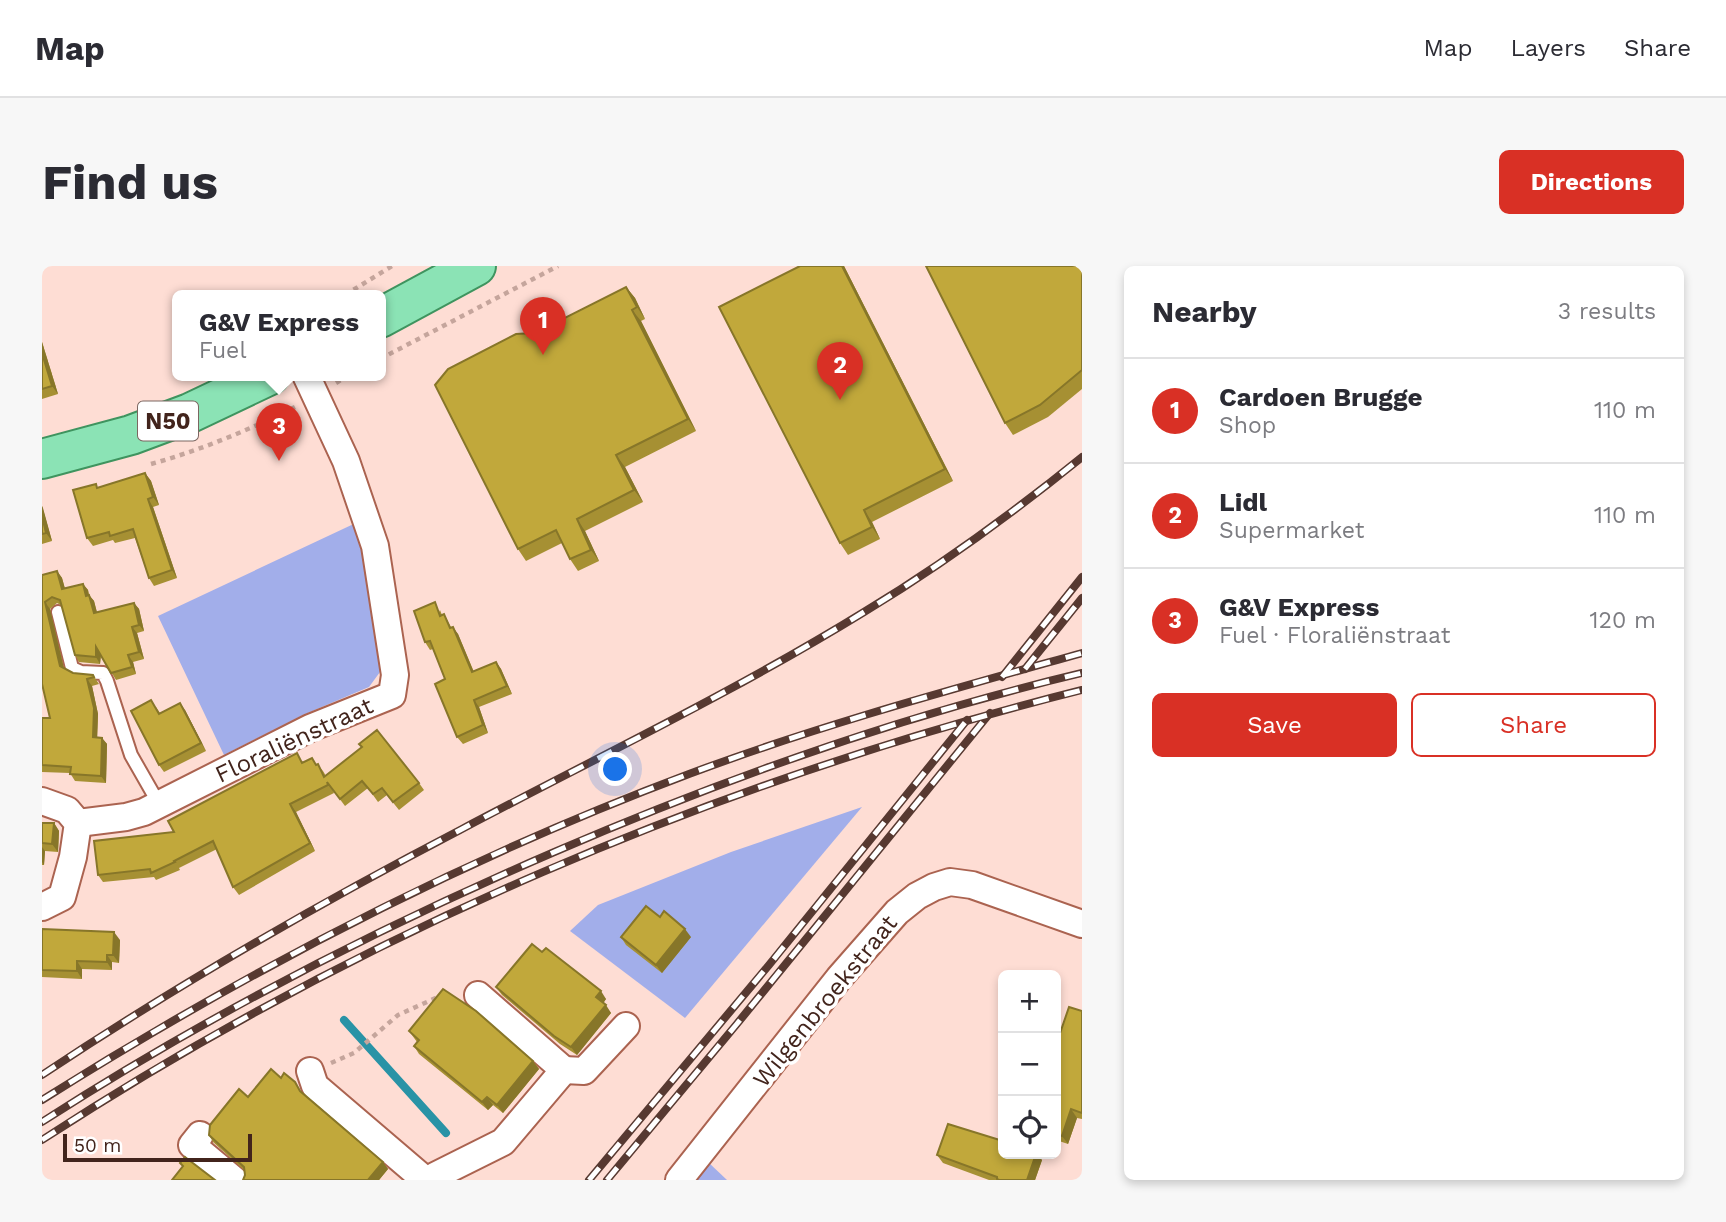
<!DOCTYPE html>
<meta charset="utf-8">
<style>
:root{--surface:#fff;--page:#f7f7f7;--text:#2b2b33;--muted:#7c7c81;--line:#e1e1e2;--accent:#d93025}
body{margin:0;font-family:"Work Sans",sans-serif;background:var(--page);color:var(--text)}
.controls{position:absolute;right:21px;bottom:21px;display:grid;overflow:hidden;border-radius:10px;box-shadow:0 4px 10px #0003}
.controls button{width:63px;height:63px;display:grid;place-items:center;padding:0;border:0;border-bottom:2px solid var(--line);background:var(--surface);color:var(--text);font:35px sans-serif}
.scale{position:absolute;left:21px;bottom:18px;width:189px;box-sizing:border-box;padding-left:7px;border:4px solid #42241c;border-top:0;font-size:19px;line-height:24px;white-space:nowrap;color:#42241c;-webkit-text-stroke:5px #fff;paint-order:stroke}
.you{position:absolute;left:574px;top:504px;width:24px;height:24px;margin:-18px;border:5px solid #fff;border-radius:50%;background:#1a73e8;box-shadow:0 0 0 10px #1a73e833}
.badge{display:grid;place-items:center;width:46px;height:46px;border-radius:50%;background:var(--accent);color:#fff;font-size:23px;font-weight:700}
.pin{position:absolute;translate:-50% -58px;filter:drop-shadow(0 2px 4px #0008)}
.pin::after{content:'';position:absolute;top:37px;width:24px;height:21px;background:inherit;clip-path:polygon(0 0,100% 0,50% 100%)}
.popup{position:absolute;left:130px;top:24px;width:214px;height:91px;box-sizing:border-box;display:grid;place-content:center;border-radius:10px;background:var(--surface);filter:drop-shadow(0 2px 5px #0005);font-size:23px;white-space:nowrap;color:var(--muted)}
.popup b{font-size:26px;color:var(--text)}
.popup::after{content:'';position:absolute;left:50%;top:100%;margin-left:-14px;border:14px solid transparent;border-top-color:var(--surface)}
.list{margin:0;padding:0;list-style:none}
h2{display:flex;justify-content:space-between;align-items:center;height:91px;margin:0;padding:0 28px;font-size:30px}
h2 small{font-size:23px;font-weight:400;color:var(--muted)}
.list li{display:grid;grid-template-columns:46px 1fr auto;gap:21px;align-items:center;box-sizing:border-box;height:105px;padding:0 28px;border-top:2px solid var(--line)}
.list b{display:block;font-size:26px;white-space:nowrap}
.list p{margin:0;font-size:23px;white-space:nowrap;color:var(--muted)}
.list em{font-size:23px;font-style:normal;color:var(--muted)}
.actions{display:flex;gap:14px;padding:21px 28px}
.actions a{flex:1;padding:16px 0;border:2px solid var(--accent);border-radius:10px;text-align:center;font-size:24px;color:var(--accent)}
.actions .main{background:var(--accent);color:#fff}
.icon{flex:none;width:38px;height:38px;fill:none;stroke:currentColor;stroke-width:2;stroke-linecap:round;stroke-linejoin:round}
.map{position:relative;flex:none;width:1040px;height:914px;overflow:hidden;border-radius:10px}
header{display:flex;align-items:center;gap:42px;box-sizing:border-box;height:98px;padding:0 35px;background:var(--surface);border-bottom:2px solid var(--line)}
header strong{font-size:33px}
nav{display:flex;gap:38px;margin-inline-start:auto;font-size:24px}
.intro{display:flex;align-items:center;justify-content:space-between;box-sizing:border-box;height:168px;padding:0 42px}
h1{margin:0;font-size:49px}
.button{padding:18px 32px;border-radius:10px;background:var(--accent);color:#fff;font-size:24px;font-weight:700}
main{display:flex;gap:42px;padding:0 42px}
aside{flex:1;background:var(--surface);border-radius:10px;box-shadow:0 4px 10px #0003}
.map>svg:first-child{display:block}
.green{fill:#a2aeea}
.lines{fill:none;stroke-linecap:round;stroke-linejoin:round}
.stream{stroke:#2993a6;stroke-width:8}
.lane-casing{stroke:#ab6350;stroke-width:16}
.street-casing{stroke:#ab6350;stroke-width:30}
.primary-casing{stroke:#3f945f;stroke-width:42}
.path{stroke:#c5a59c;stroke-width:4.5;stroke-dasharray:5 5;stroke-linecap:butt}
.lane{stroke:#fff;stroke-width:12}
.street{stroke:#fff;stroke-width:26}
.primary{stroke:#8be3b5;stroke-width:38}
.rail-casing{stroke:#573931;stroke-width:8}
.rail{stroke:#fff;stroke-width:5;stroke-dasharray:16;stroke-linecap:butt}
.wall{fill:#a69033}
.shaded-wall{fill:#877629}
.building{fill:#c1a83b;stroke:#877629;stroke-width:2}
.labels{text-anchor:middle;stroke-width:7;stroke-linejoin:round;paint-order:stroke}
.shield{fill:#fff;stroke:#7b6660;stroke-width:2}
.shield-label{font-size:23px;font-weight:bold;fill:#42241c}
.street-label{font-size:24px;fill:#42241c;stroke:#fff}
</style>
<header>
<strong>Map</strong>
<nav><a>Map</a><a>Layers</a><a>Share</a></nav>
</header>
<div class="intro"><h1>Find us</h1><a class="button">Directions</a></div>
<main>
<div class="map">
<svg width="1040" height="914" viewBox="0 0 1040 914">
<rect width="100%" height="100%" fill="#feddd4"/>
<g class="green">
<path d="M318,255L335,359L338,406L327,421L261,449L182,489L116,350Z"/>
<path d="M820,541L643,752L528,665L556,639L689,586Z"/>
<path d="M666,896L685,914H652Z"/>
</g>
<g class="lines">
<path class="stream" d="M302,754L404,867"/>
<g class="lane-casing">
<path id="lane" d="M16,346L30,402L39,406L61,407L65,415L89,489L117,538"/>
</g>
<g class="street-casing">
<g id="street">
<path d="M0,535L25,544L36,557L31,591L20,631L0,641"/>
<path d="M36,557L84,551L102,546L268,462L350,429L353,409L333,280L304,195L264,109"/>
<path d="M522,804L542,805L584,760"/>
<path d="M268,805L273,820L383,914"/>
<path d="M158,869L150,879L192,914"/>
<path d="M390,914L393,910L461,876L522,804L436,729"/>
<path d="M637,914L797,712L855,646L875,630L892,621L908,616L930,619L1040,658"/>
</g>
</g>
<g class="primary-casing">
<g id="primary">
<path d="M338,52L434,0"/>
<path d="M0,193L89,169L148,147L228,109"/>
</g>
</g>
<g class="path">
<path d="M303,29L350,0"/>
<path d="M338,93L516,0"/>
<path d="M294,117L307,109"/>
<path d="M109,198C159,184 207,164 253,141"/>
<path d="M289,797L312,787L356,749L396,731"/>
</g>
<use href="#lane" class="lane"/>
<use href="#street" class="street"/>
<use href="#primary" class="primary"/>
<g class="rail-casing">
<g id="rail">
<path d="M983,403L1040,332"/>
<path d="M960,411L1040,311"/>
<path d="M0,809C135,719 276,638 420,563C554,492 692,426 822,346C898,300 971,247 1040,191"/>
<path d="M0,834C205,705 420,593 647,508C775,460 908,424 1040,387"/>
<path d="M0,856C161,752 334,663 510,587C681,513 859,450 1040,407"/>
<path d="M0,874C317,667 673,516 1040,424"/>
<path d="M547,914L727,699L925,454"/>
<path d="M565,914L694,759L948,447"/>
</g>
</g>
<use href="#rail" class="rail"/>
</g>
<g class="wall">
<path d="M802,0L911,215L830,256L838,273L806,289L798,277Z"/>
<path d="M1040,0V123L1006,151L971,169L963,157Z"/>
<path d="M584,21L593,32L603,53L599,55L654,165L583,201L601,236L543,265L557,295L536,305L528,293L520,277L484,295L476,283L491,67L514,48L518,54Z"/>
<path d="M0,76L16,128L0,133Z"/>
<path d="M103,207L109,215L117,239L111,241L135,312L112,320L107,312L93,272L73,277L71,274L51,280L45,272Z"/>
<path d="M0,240L10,275L0,278Z"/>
<path d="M15,305L20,312L23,323L41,318L46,324L47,329L52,335L55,347L92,337L97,343L102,365L95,367L102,393L91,396L94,408L74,414L59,389L58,398L37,396L33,389L19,339L15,337L8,343L22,402L31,407L51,409L57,418L50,420L56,448L55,471L60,472L65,478L64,517L33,515L28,507L0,506V452H8L0,309Z"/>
<path d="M398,344L400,349L402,348L409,361L416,368L432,406L454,396L459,403L470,428L437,441L446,467L421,478L415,471L403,413L391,383L388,384L383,376Z"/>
<path d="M114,441L118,447L143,444L164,485L122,506L117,499Z"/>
<path d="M261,497L275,498L281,505L284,510L377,517L382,524L357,544L345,529L336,536L326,522L303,540L291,524L292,527L254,546L273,585L197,629L191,621L175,583L137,602L138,604L114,614L112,611L61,616L56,609Z"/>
<path d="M0,557H12L17,565L16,586L3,585L2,599H0Z"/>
<path d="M0,663L78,674L77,697L70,696V704L40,703V713L0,711Z"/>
<path d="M579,671H649L620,707L584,679Z"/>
<path d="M500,686L564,733L561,737L569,747L535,789L518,778L460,729L454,721Z"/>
<path d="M1040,745V853L1035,852L1026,878L1014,874V779Z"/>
<path d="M367,765L491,795L497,803L461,847L451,839L446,844L377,788L372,780L375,776Z"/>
<path d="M239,812L259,826L341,896L346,903L337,914H201L203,909L202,904L171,876L167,869L206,831Z"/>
<path d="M895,889L1000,894L993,914H947L901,897Z"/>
</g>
<g class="shaded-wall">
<path d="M800,0H802L911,215L903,203Z"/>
<path d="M584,21L593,32L603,53L595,41Z"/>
<path d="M590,44L599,55L654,165L646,153Z"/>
<path d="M0,76L16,128L10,120L0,87Z"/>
<path d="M574,189L583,201L601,236L592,224Z"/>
<path d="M103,207L109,215L117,239L111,231Z"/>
<path d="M106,233L111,241L135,312L130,304Z"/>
<path d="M0,240L1,242L10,275L4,267L0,250Z"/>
<path d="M822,244L830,256L838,273L830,261Z"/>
<path d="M535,253L543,265L557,295L549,284Z"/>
<path d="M15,305L20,312L25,330L20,323Z"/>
<path d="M41,318L46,324L48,336L44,330Z"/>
<path d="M47,329L52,335L57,354L52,347Z"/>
<path d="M3,336L8,343L23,407L18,400Z"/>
<path d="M92,337L97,343L102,365L97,359Z"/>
<path d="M90,361L95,367L102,393L97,386Z"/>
<path d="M411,361L416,368L435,414L430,406Z"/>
<path d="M54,381L59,388L58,398L54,391Z"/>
<path d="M86,389L91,396L94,408L90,401Z"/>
<path d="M454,396L459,403L470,428L465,420Z"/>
<path d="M45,413L50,420L56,448L55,478L51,471Z"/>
<path d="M432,434L437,441L446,467L441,459Z"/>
<path d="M138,437L143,444L164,485L159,477Z"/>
<path d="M60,472L65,478L64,517L59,510Z"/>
<path d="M248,538L254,546L273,585L268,577Z"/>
<path d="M12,557L17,565L16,586L10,578Z"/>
<path d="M0,581L3,585L2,599L0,596Z"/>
<path d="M643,663L649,671L620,707L614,699Z"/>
<path d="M72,666L78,674L77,697L71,689Z"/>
<path d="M65,689L70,696V704L65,696Z"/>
<path d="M35,695L40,703V713L35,705Z"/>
<path d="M559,725L564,733L560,739L554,731Z"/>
<path d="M564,739L569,747L535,789L529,781Z"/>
<path d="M491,795L497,803L461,847L455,839Z"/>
<path d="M445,831L451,839L446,844L440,836Z"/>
<path d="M1029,843L1035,852L1026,878L1020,870Z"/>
<path d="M994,888H996L1000,894L993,914H985Z"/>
<path d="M341,896L346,903L337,914H326Z"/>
</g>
<g class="building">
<path d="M758,0H800L903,203L822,244L830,261L798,277L677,41Z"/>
<path d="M884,0H1040V104L998,139L963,157Z"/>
<path d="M584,21L595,41L590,44L646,153L574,189L592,224L535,253L549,284L528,293L514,264L476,283L393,119L406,103L474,68L491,67L489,50L514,48L517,55Z"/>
<path d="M0,87L10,120L0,123Z"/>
<path d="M103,207L111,231L106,233L130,304L107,312L91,263L68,270L67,266L45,272L31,224L54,218L55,222Z"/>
<path d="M0,250L4,267L0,268Z"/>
<path d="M15,305L20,323L41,318L44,330L47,329L52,347L92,337L97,359L90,361L97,386L86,389L90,401L69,407L54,381V391L33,389L18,334L10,331L3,336L18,400L31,407L51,409L52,411L45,413L52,442L51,471L60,472L59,510L28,508L29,501L0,499V452H8L0,418V309Z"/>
<path d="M393,336L398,350L402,348L408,362L411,361L430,406L454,396L465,420L432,434L441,459L415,471L393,418L403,413L388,375L383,376L372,345Z"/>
<path d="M109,434L117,448L138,437L159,477L117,499L89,445Z"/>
<path d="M335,464L377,517L351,536L340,522L331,528L320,515L298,533L285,516L286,519L248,538L268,577L191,621L171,575L132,595L133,596L109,607L108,603L56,609L52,575L132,566L126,555L255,487L260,497L270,492L274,499L276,498L282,511L320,481L317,478Z"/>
<path d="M0,557H12L10,578L0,577Z"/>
<path d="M604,640L618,651L622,645L643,663L614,699L579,671Z"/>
<path d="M0,663L72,666L71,689H65V696L35,695V705L0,704Z"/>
<path d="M490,678L500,686L504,682L559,725L554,731L564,739L529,781L512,770L454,721Z"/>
<path d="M401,723L434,745L491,795L455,839L445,831L440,836L372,780L377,774L367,765Z"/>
<path d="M1027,741L1040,745V847L1029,843L1020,870L1014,868V779Z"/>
<path d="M229,803L239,812L242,807L253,816L258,825L341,896L326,914H201L203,909L202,901L167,869L168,859L197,823L206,831Z"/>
<path d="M906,858L961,875V888H994L985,914H957L955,913V911L895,889Z"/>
<path d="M143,891L173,914H130L141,900L138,897Z"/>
</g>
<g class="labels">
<rect class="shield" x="96" y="135.5" width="60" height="39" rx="5"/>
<g class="shield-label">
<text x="126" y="163">N50</text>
</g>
<g class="street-label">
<text transform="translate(252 474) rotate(-25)" y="8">Floraliënstraat</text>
<text transform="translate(783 735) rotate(-51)" y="8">Wilgenbroekstraat</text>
</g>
</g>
</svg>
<div class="controls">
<button>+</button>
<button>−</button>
<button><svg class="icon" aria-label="locate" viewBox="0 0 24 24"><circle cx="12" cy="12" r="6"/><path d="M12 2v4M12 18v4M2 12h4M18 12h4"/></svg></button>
</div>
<div class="scale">50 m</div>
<div class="you"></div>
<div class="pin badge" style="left:501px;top:89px">1</div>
<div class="pin badge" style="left:798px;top:134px">2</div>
<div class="pin badge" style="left:237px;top:195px">3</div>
<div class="popup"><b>G&amp;V Express</b>Fuel</div>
</div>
<aside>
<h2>Nearby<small>3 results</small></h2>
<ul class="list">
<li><span class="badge">1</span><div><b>Cardoen Brugge</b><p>Shop</p></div><em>110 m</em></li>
<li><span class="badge">2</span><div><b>Lidl</b><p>Supermarket</p></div><em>110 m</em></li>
<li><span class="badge">3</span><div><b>G&amp;V Express</b><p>Fuel · Floraliënstraat</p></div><em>120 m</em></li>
</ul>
<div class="actions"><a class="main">Save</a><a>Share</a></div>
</aside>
</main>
